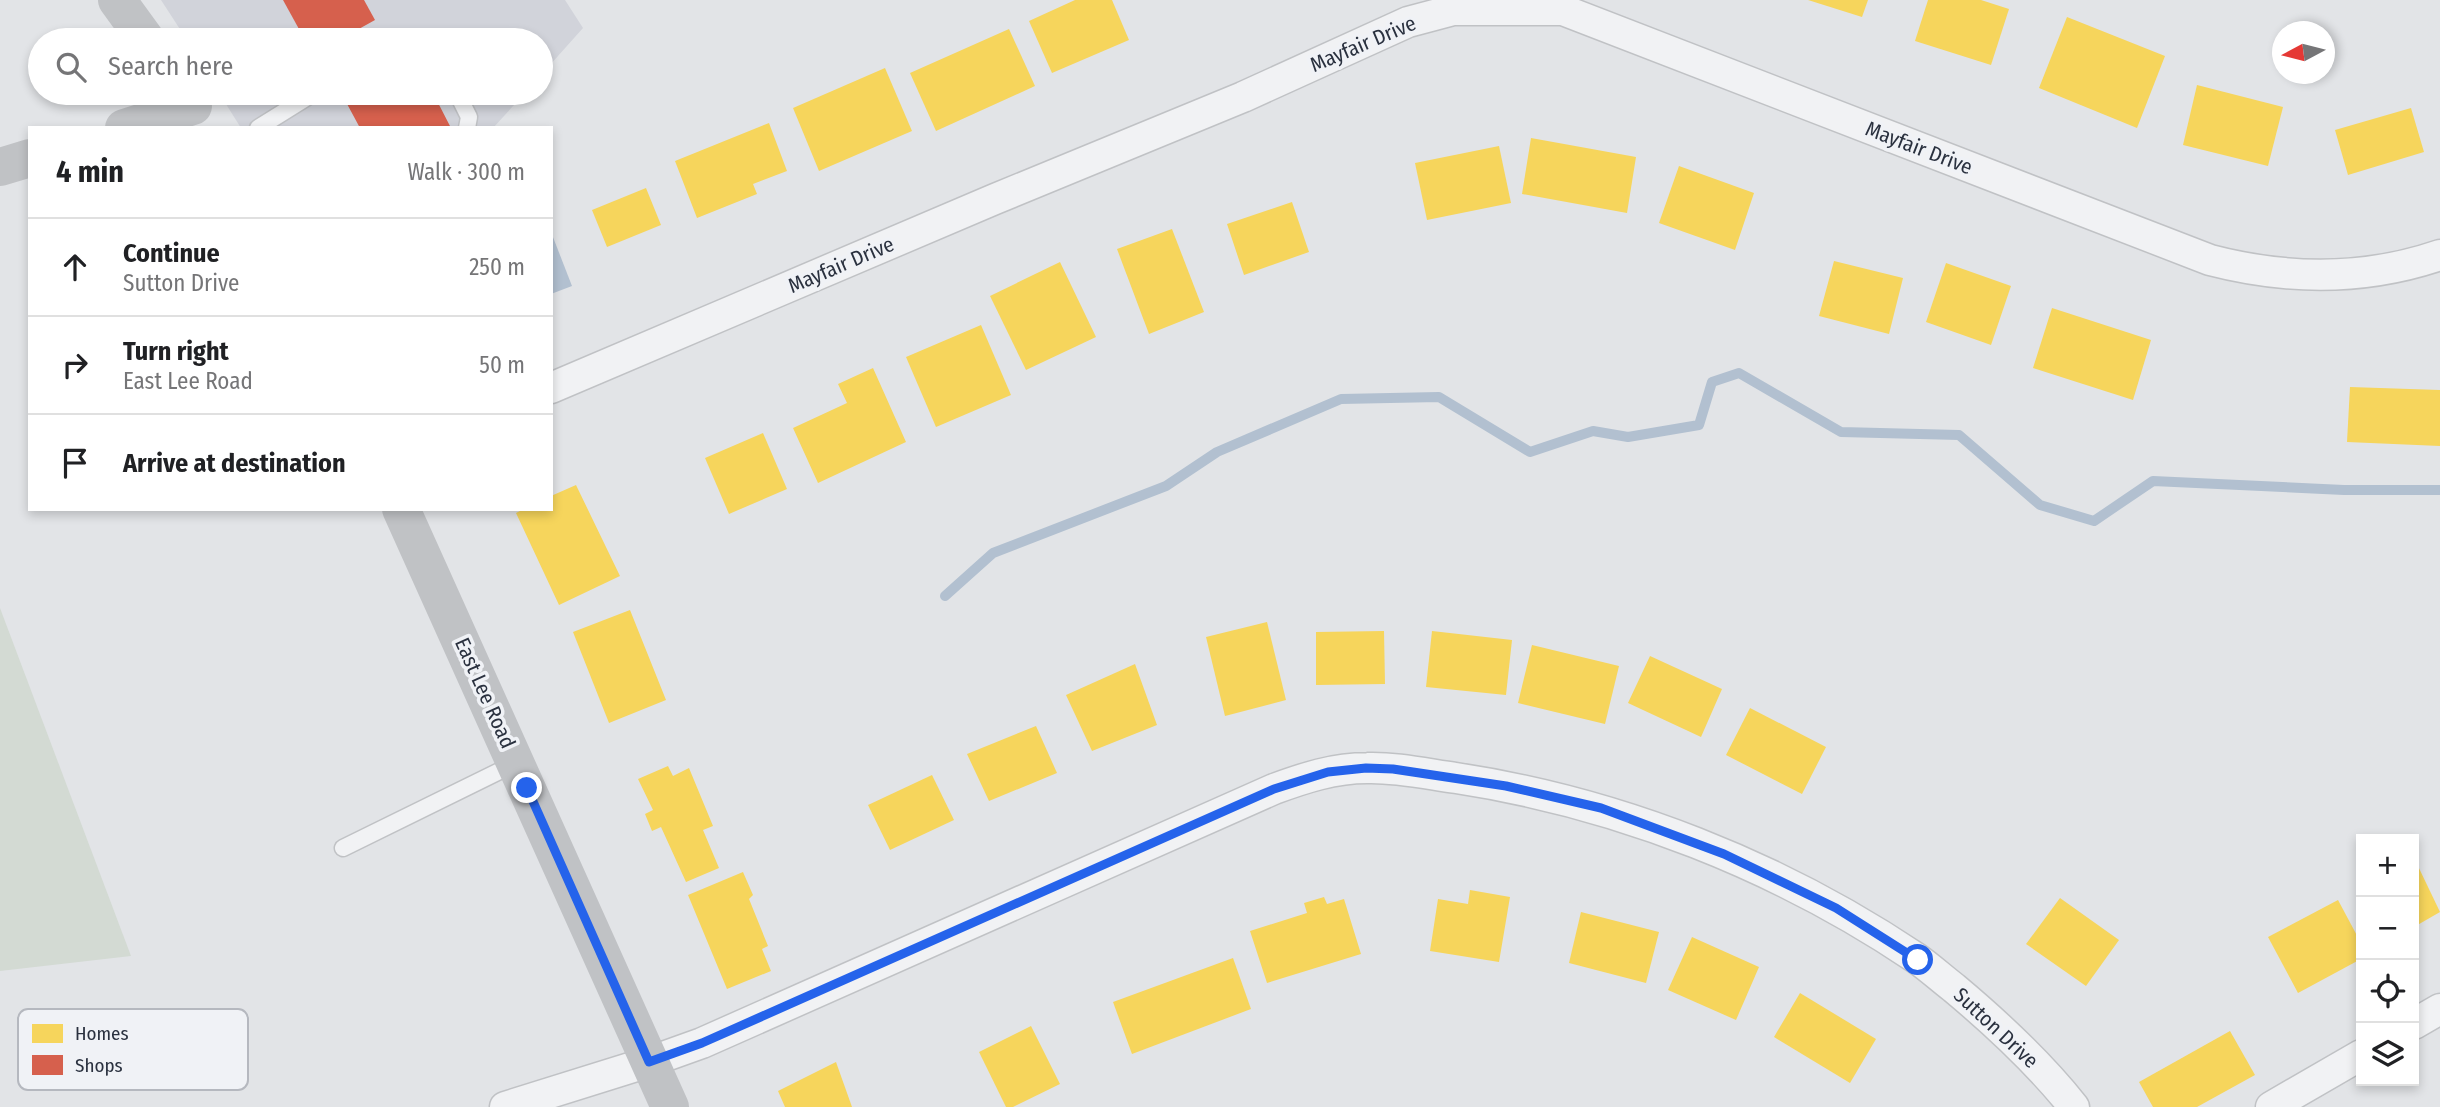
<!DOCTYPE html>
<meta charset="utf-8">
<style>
:root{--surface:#fff;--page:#f6f6f6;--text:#202124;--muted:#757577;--line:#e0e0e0}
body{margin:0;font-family:"Fira Sans Condensed",sans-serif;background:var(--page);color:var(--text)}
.controls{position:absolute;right:21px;bottom:21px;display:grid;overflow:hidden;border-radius:0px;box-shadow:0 4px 10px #0003}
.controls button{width:63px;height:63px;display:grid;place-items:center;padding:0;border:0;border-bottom:2px solid var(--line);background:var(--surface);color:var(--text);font:35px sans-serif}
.compass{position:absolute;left:2272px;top:21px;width:63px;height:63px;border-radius:50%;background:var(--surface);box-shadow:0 4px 10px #0003;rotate:263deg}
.stop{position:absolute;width:21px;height:21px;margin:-16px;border:5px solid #2563eb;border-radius:50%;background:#fff}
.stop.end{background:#2563eb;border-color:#fff;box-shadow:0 2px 7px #0008}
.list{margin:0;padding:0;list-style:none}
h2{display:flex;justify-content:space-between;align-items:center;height:91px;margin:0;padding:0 28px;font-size:30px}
h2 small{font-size:23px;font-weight:400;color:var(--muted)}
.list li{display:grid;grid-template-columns:46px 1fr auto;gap:21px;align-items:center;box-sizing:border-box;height:98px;padding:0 28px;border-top:2px solid var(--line)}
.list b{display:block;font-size:26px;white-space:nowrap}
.list p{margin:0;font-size:23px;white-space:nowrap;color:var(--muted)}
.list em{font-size:23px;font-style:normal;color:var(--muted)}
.icon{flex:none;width:38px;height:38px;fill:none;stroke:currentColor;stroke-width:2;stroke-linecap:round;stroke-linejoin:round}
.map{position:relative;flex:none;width:2440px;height:1107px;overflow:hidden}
.search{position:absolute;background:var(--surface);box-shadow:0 4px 10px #0003;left:28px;top:28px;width:525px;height:77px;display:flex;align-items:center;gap:18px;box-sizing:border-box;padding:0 24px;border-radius:38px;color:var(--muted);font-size:26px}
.panel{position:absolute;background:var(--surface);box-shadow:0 4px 10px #0003;left:28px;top:126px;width:525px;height:385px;border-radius:0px}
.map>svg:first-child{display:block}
.built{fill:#d1d3da}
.green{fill:#d3dad3}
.water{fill:#b2c0d0}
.homes{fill:#f6d55c}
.shops{fill:#d6604d}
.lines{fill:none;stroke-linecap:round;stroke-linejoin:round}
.stream{stroke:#b2c0d0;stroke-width:10}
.lane-casing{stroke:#c0c2c5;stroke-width:19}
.street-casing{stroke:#c0c2c5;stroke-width:33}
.lane{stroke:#f1f2f4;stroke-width:16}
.street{stroke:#f1f2f4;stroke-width:30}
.secondary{stroke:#c0c2c5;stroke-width:38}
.route{stroke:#2563eb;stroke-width:9}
.labels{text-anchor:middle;stroke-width:7;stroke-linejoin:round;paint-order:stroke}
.street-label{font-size:21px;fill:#2a313f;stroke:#f0f2f6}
.key{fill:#f0f2f6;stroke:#b5b8bf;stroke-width:2}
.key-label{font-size:19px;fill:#2a313f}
</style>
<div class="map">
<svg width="2440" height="1107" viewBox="0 0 2440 1107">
<rect width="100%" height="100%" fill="#e2e4e7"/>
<g class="built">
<path d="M161,0H565L583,28L541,75V40H187Z"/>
<path d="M219,93H525L493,128H241Z"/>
</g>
<path class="green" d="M0,608L131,956L0,971Z"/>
<path class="water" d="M551,232L572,286L551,294Z"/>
<g class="homes">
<path d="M1075,0H1112L1129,40L1052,73L1029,21Z"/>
<path d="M1808,0H1868L1862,17Z"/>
<path d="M1928,0H1981L2009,9L1991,65L1915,41Z"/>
<path d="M2067,17L2165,56L2137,128L2039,88Z"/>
<path d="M1009,29L1035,86L936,131L910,73Z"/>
<path d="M885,68L912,131L819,171L793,108Z"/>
<path d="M2197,85L2283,107L2268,166L2183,145Z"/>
<path d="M2411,108L2424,152L2348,175L2335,130Z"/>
<path d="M769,123L787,171L753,184L757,194L697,218L675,161Z"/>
<path d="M1531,138L1636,157L1627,213L1522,194Z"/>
<path d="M1499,146L1511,203L1427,220L1415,163Z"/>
<path d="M1679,166L1754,193L1735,250L1659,223Z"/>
<path d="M646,188L661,225L607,247L592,210Z"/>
<path d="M1292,202L1309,252L1244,275L1227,224Z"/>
<path d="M1172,229L1204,312L1149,334L1117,249Z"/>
<path d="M1834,261L1903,278L1889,334L1819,316Z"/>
<path d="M1060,262L1096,337L1026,370L990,296Z"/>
<path d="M1946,263L2011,286L1991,345L1926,322Z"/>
<path d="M2052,308L2151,340L2133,400L2033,368Z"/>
<path d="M981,325L1011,395L936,427L906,357Z"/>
<path d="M873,368L906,442L818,483L793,428L847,403L838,384Z"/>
<path d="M2350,387L2440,390V446L2347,442Z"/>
<path d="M763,433L787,489L729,514L705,458Z"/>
<path d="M576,485L620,576L559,605L516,513L524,509H551V496Z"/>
<path d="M630,610L666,700L609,723L573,632Z"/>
<path d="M1267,622L1286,700L1225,716L1206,637Z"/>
<path d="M1384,631L1385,684L1316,685V632Z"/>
<path d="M1432,631L1512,640L1506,695L1426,687Z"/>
<path d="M1532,645L1619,666L1605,724L1518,703Z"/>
<path d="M1650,656L1722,689L1701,737L1628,703Z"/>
<path d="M1135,664L1157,725L1092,751L1066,695Z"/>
<path d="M1750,708L1826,747L1802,794L1726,755Z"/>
<path d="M1036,726L1057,773L989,801L967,754Z"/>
<path d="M668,766L673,776L689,768L713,826L703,830L719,868L686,882L661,827L652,831L645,814L653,810L638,779Z"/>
<path d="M932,775L954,820L890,850L868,805Z"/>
<path d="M2417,864L2440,912L2414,927V866Z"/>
<path d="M743,872L753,895L749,899L768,946L762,949L771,971L727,989L688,895Z"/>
<path d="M1470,890L1510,897L1499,962L1430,951L1438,899L1468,904Z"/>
<path d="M1324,897L1327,904L1344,899L1361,954L1267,983L1250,931L1307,913L1304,903Z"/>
<path d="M2060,898L2119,940L2086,986L2026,944Z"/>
<path d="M2338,900L2361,943V959L2298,993L2268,937Z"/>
<path d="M1581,912L1659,932L1646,983L1569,963Z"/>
<path d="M1692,937L1759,967L1736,1020L1668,990Z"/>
<path d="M1233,958L1251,1009L1132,1054L1113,1002Z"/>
<path d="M1800,993L1876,1039L1850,1083L1774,1037Z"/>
<path d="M1031,1026L1060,1084L1013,1107H1006L979,1052Z"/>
<path d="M2230,1031L2255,1075L2197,1107H2153L2139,1082Z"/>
<path d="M836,1062L852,1107H785L778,1091Z"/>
</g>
<g class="shops">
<path d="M283,0H364L375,20L339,40H305Z"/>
<path d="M358,93H433L451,128H360L346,102L359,95Z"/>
</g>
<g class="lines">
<path class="stream" d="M945,596L993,553L1166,486L1217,452L1341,399L1439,397L1530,452L1593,431L1628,437L1699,425L1712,382L1739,373L1841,432L1959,435L2040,505L2094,521L2153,481L2344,490H2440"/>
<g class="lane-casing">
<g id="lane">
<path d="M457,93L469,117L467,128"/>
<path d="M258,128L314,93"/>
<path d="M343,848L516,763"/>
</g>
</g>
<g class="street-casing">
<g id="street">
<path d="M551,388L995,199L1243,97L1408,22L1453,10H1563L2210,260C2287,280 2364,281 2440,255"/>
<path d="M2414,1024L2440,1009"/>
<path d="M505,1107L649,1062L702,1043L1274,789C1304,778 1334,768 1367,768C1396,767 1427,774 1456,778C1620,803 1779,866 1916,958C1929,967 1941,978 1954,988C1997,1024 2039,1063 2074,1107"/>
<path d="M2271,1107L2361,1055"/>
</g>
</g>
<use href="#lane" class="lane"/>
<use href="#street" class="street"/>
<g class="secondary">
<path d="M117,0L146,40"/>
<path d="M124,128L193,106"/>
<path d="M0,167L30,158"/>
<path d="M401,509L670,1107"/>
</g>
</g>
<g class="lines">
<path class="route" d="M527,788L649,1062L702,1043L1274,789L1328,772L1366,768L1393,769L1506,786L1601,808L1724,854L1836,908L1918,960"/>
</g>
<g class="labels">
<g class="street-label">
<text transform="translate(1363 44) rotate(-23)" y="7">Mayfair Drive</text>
<text transform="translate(1919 148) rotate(21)" y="7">Mayfair Drive</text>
<text transform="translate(841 265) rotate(-23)" y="7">Mayfair Drive</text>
<text transform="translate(485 693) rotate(66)" y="7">East Lee Road</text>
<text transform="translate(1996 1028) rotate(43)" y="7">Sutton Drive</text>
</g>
</g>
<rect x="18" y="1009" width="230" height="81" rx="10" class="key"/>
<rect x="32" y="1024" width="31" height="19" fill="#f6d55c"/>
<rect x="32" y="1055" width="31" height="20" fill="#d6604d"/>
<g class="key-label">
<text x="75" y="1040">Homes</text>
<text x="75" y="1072">Shops</text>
</g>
</svg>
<div class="controls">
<button>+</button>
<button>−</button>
<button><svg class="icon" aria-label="locate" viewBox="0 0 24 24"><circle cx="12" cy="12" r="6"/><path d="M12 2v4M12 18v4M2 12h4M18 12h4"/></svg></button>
<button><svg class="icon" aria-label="layers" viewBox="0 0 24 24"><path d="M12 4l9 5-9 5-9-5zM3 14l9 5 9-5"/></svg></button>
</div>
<svg class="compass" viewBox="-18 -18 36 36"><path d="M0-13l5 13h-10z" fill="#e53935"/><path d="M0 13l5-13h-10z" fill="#757577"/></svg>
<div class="stop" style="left:1918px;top:960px"></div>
<div class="stop end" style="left:527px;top:788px"></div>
<div class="search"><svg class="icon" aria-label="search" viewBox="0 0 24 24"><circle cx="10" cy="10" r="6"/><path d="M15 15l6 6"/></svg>Search here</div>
<section class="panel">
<h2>4 min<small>Walk · 300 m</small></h2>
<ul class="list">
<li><svg class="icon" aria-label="ahead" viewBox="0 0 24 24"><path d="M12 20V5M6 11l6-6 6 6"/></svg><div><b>Continue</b><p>Sutton Drive</p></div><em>250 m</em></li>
<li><svg class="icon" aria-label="right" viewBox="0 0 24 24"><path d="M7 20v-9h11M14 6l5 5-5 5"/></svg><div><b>Turn right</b><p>East Lee Road</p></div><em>50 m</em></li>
<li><svg class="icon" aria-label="arrive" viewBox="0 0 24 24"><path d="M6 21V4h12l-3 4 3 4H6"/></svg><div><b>Arrive at destination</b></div></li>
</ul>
</section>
</div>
